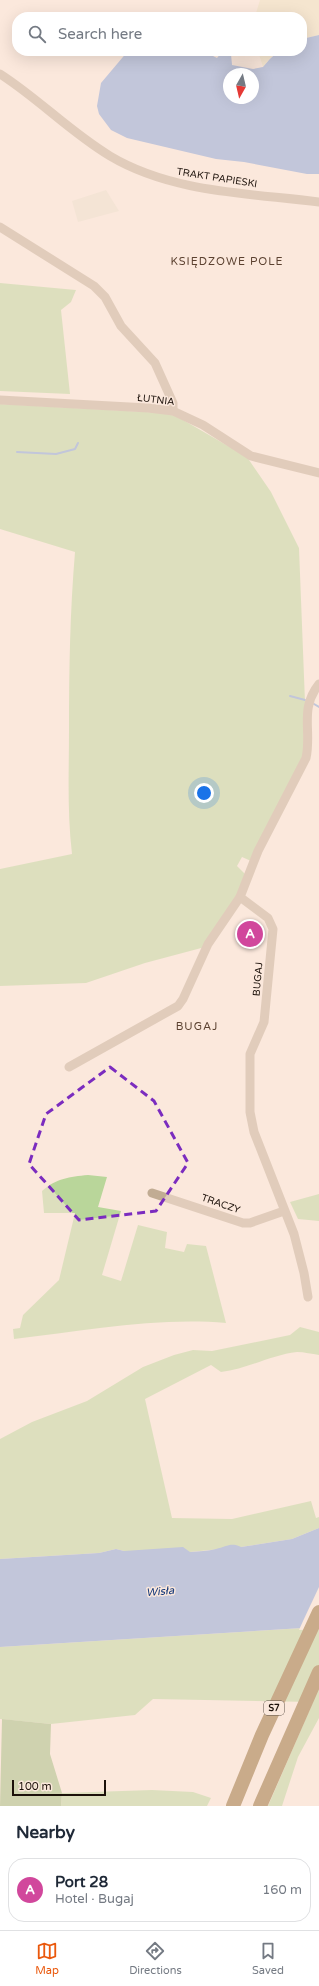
<!DOCTYPE html>
<meta charset="utf-8">
<style>
:root{--surface:#fff;--page:#f6f6f7;--text:#1f2937;--muted:#747a83;--line:#e0e1e3;--accent:#ea580c}
body{margin:0;font-family:"Varela Round",sans-serif;background:var(--page);color:var(--text)}
.compass{position:absolute;left:223px;top:68px;width:36px;height:36px;border-radius:50%;background:var(--surface);box-shadow:0 4px 16px #0002;rotate:188deg}
.scale{position:absolute;left:12px;bottom:10px;width:94px;box-sizing:border-box;padding-left:4px;border:2px solid #1c110a;border-top:0;font-size:11px;line-height:14px;white-space:nowrap;color:#1c110a;-webkit-text-stroke:3px #fbe8dc;paint-order:stroke}
.you{position:absolute;left:204px;top:793px;width:14px;height:14px;margin:-10px;border:3px solid #fff;border-radius:50%;background:#1a73e8;box-shadow:0 0 0 6px #1a73e833}
.badge{display:grid;place-items:center;width:26px;height:26px;border-radius:50%;background:var(--accent);color:#fff;font-size:13px;font-weight:700}
.pin{position:absolute;translate:-50% -50%;border:2px solid #fff;box-shadow:0 1px 4px #0006}
.list{margin:0;padding:0;list-style:none}
h2{display:flex;justify-content:space-between;align-items:center;height:52px;margin:0;padding:0 16px;font-size:17px}
h2 small{font-size:13px;font-weight:400;color:var(--muted)}
.list li{display:grid;grid-template-columns:26px 1fr auto;gap:12px;align-items:center;box-sizing:border-box;height:64px;margin:0 8px 8px;padding:0 8px;border:1px solid var(--line);border-radius:16px}
.list b{display:block;font-size:15px;white-space:nowrap}
.list p{margin:0;font-size:13px;white-space:nowrap;color:var(--muted)}
.list em{font-size:13px;font-style:normal;color:var(--muted)}
.icon{flex:none;width:22px;height:22px;fill:none;stroke:currentColor;stroke-width:2;stroke-linecap:round;stroke-linejoin:round}
.map{position:relative;flex:none;width:319px;height:1806px;overflow:hidden}
.search{position:absolute;background:var(--surface);box-shadow:0 4px 16px #0002;left:12px;right:12px;top:12px;height:44px;display:flex;align-items:center;gap:10px;box-sizing:border-box;padding:0 14px;border-radius:16px;color:var(--muted);font-size:15px}
.sheet{height:124px;background:var(--surface)}
nav{display:flex;justify-content:space-around;align-items:center;box-sizing:border-box;height:56px;border-top:1px solid var(--line);background:var(--surface);font-size:11px;color:var(--muted)}
nav a{display:grid;justify-items:center;gap:2px}
nav .on{color:var(--accent)}
.map>svg:first-child{display:block}
.industrial{fill:#ebe1cc}
.green{fill:#b9d69a}
.forest{fill:#9ab878}
.sand{fill:#ede3be}
.water{fill:#7c9dd7;fill-rule:evenodd}
.pier{fill:#fbe8dc}
.lines{fill:none;stroke-linecap:round;stroke-linejoin:round}
.stream{stroke:#7c9dd7;stroke-width:2}
.minor{stroke:#c1ac93;stroke-width:9}
.highway{stroke:#8c6226;stroke-width:14}
.marked{fill:none;stroke:#7b2cbf;stroke-width:3;stroke-dasharray:8 5;stroke-linejoin:round}
.labels{text-anchor:middle;stroke-width:3;stroke-linejoin:round;paint-order:stroke}
.shield{fill:#fbe8dc;stroke:#5f5249;stroke-width:1}
.shield-label{font-size:9px;font-weight:bold;fill:#1c110a}
.street-label{font-size:10px;fill:#1c110a;stroke:#fbe8dc}
.neighbourhood-label{font-size:11px;letter-spacing:1px;fill:#5b4130;stroke:#fbe8dc}
.water-label{font-size:11px;font-style:italic;fill:#103679;stroke:#fbe8dc}
</style>
<div class="map">
<svg width="319" height="1806" viewBox="0 0 319 1806">
<rect width="100%" height="100%" fill="#fbe8dc"/>
<path class="industrial" d="M106,190L119,211L78,222L72,201Z"/>
<g class="green">
<path d="M0,283L76,290L71,302L61,310L70,394L0,391Z"/>
<path d="M0,404L164,413L178,417L247,457L271,492L299,548L305,702L304,759L251,861L242,857L237,866L245,874L237,894L205,947L145,963L86,983L0,986V869L72,854C67,812 69,771 69,729C69,670 70,611 75,552L0,529Z"/>
<path d="M88,1175L107,1177L98,1207L121,1211L102,1275L121,1281L138,1225L167,1232L165,1248L184,1252L187,1244L206,1246L226,1323C156,1317 84,1331 14,1339L13,1329L20,1328L23,1315L59,1280L75,1213H44L42,1191C57,1178 69,1177 88,1175Z"/>
<path d="M319,1194V1221L298,1219L290,1202Z"/>
<path d="M300,1327L319,1332V1355C312,1354 304,1352 297,1352C271,1355 247,1369 221,1372L211,1365L145,1399L172,1518L232,1519L311,1501L316,1518L319,1517V1528L292,1539L241,1547L190,1552L124,1551L116,1549L99,1553L0,1559V1439L32,1422L87,1401L143,1367L174,1355L193,1350L212,1351L290,1335Z"/>
<path d="M319,1627V1718L298,1757L282,1806H268L313,1702L153,1699L135,1715L51,1724L0,1719V1647Z"/>
<path d="M152,1790L193,1792L211,1798L207,1806H61L62,1793Z"/>
</g>
<path class="forest" d="M2,1719L51,1724L50,1754L62,1793L61,1806H0Z"/>
<g class="sand">
<path d="M260,0H319V35L302,39V17H247L249,13H256Z"/>
<path d="M258,51H279L273,55L263,67Z"/>
</g>
<g class="water">
<path d="M319,35V174H307L244,162L216,159L127,138L111,130L99,114L97,106L101,83L128,51H203L217,58L222,52L228,51L231,54L232,65L253,69L263,67C278,49 279,51 302,51V39ZM229,74H253V98H229Z"/>
<path d="M319,1528V1627L0,1647V1559L99,1553L116,1549L124,1551L183,1547L190,1552C199,1551 208,1551 216,1549C226,1547 231,1542 241,1547L292,1539Z"/>
</g>
<path class="pier" d="M319,1587V1629L299,1630L303,1621Z"/>
<g class="lines">
<g class="stream">
<path d="M17,452L56,454L75,449L78,443"/>
<path d="M290,696L305,700"/>
<path d="M314,704L319,707"/>
</g>
<g class="minor">
<path d="M0,74C39,99 70,132 110,156C172,193 249,193 319,202"/>
<path d="M0,227L94,286L105,297L121,326L155,363L173,403V411"/>
<path d="M0,400L148,408L173,411L203,425L251,456L319,473"/>
<path d="M69,1067L178,1006L183,999L208,944L240,897"/>
<path d="M152,1193L243,1223H250L284,1211"/>
<path d="M308,1297L304,1273L294,1234L254,1132L250,1112V1054L264,1022L273,929L268,918L240,897L258,851L306,758C312,731 299,709 319,684"/>
</g>
<g class="highway">
<path d="M233,1806L262,1735L319,1612"/>
<path d="M260,1806L319,1672"/>
</g>
</g>
<path d="M0 0H319V1806H0ZM110,1067L154,1101L188,1163L156,1211L79,1220L29,1164L46,1114Z" fill="#fbe8dc" fill-opacity=".55" fill-rule="evenodd"/>
<path class="marked" d="M110,1067L154,1101L188,1163L156,1211L79,1220L29,1164L46,1114Z"/>
<g class="labels">
<rect class="shield" x="264" y="1701" width="20" height="14" rx="3"/>
<g class="shield-label">
<text x="274" y="1711">S7</text>
</g>
<g class="street-label">
<text transform="translate(217 177) rotate(9)" y="4">TRAKT PAPIESKI</text>
<text transform="translate(156 399) rotate(7)" y="4">ŁUTNIA</text>
<text transform="translate(257 979) rotate(-85)" y="4">BUGAJ</text>
<text transform="translate(221 1203) rotate(19)" y="4">TRACZY</text>
</g>
<g class="neighbourhood-label">
<text x="227" y="265">KSIĘDZOWE POLE</text>
<text x="197" y="1030">BUGAJ</text>
</g>
<g class="water-label">
<text transform="translate(160 1591) rotate(-5)" y="4">Wisła</text>
</g>
</g>
</svg>
<svg class="compass" viewBox="-18 -18 36 36"><path d="M0-13l5 13h-10z" fill="#e53935"/><path d="M0 13l5-13h-10z" fill="#747a83"/></svg>
<div class="scale">100 m</div>
<div class="you"></div>
<div class="pin badge" style="left:250px;top:934px;background:#d1479c">A</div>
<div class="search"><svg class="icon" aria-label="search" viewBox="0 0 24 24"><circle cx="10" cy="10" r="6"/><path d="M15 15l6 6"/></svg>Search here</div>
</div>
<section class="sheet">
<h2>Nearby<small></small></h2>
<ul class="list">
<li><span class="badge" style="background:#d1479c">A</span><div><b>Port 28</b><p>Hotel · Bugaj</p></div><em>160 m</em></li>
</ul>
</section>
<nav>
<a class="on"><svg class="icon" aria-label="map" viewBox="0 0 24 24"><path d="M3 6l6-2 6 2 6-2v14l-6 2-6-2-6 2zM9 4v14M15 6v14"/></svg>Map</a>
<a><svg class="icon" aria-label="directions" viewBox="0 0 24 24"><path d="M12 3l9 9-9 9-9-9zM9 14v-3h6M13 9l2 2-2 2"/></svg>Directions</a>
<a><svg class="icon" aria-label="saved" viewBox="0 0 24 24"><path d="M7 4h10v16l-5-4-5 4z"/></svg>Saved</a>
</nav>
